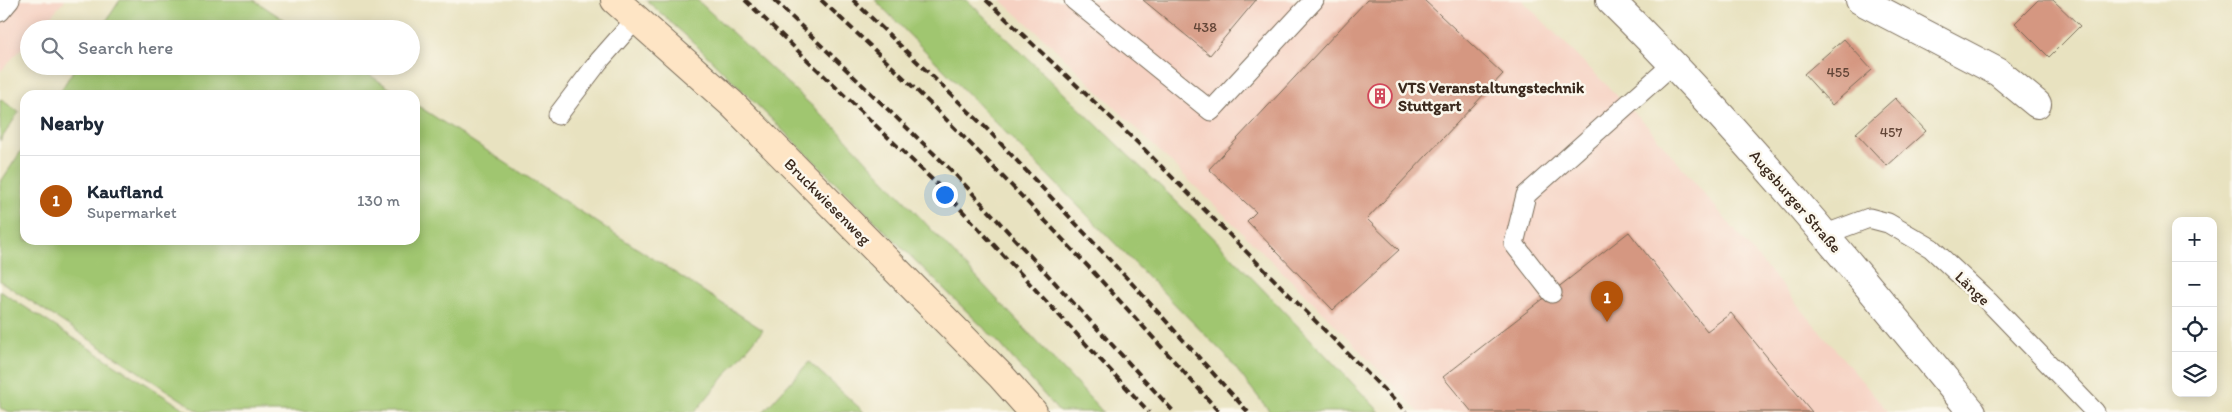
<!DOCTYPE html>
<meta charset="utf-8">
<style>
:root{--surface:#fff;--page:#f6f6f7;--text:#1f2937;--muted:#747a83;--line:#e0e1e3;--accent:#b45309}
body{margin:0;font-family:Itim,sans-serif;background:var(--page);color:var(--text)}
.controls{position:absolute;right:15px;bottom:15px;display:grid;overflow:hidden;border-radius:10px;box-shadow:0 2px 12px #0003}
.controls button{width:45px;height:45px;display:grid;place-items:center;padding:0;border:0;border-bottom:1px solid var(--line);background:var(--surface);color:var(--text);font:25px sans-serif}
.you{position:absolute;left:944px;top:194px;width:18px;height:18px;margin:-12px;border:4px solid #fff;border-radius:50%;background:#1a73e8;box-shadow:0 0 0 8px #1a73e833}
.badge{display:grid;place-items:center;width:32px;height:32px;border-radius:50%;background:var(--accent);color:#fff;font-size:16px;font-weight:700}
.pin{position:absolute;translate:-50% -41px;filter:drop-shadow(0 1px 2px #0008)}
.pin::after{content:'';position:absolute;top:26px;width:18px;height:15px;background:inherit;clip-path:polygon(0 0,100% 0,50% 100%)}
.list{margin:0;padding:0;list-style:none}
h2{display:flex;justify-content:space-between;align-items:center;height:65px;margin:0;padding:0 20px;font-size:21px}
h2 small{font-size:16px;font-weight:400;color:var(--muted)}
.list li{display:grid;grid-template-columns:32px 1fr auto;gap:15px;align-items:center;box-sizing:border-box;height:90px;padding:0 20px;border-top:1px solid var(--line)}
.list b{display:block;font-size:19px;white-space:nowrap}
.list p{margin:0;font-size:16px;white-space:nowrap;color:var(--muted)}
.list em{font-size:16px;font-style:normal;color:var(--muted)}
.icon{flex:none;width:28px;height:28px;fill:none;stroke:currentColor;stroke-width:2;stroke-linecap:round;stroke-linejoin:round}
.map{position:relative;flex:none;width:2232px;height:412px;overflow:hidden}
.search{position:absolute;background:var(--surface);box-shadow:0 2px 12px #0003;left:20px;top:20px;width:400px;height:55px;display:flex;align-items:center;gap:12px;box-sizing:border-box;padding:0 18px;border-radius:28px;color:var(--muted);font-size:19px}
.panel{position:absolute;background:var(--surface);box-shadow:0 2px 12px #0003;left:20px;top:90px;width:400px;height:155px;border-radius:15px}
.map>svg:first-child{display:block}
.built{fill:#f6d2c3}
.green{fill:#a0c670;stroke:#6e7847}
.building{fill:#d59781}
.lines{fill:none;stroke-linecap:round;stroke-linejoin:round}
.service-casing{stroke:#786a57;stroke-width:21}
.minor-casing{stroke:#786a57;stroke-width:30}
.tertiary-casing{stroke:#786a57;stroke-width:30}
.secondary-casing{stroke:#786a57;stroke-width:30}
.service{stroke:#fff;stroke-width:19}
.minor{stroke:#fff;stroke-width:28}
.tertiary{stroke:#fff;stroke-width:28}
.secondary{stroke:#fee5c5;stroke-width:28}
.rail{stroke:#3b2a1e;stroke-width:4;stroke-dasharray:8 4;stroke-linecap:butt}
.labels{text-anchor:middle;stroke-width:5;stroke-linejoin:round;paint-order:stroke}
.number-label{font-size:14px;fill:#624537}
.poi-label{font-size:16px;font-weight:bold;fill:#3b2a1e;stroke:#fbf7ec;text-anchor:start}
.street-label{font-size:16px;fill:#3b2a1e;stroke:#fbf7ec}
</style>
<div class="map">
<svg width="2232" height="412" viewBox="0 0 2232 412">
<rect width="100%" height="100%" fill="#fbf7ec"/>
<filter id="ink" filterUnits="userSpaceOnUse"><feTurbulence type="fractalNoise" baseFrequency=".02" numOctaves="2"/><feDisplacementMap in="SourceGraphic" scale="10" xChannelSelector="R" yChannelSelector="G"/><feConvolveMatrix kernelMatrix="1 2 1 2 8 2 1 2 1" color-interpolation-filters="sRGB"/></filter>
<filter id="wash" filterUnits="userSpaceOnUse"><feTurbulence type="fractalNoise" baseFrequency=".0096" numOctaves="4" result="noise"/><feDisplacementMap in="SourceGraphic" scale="20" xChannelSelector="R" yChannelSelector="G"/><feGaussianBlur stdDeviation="1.12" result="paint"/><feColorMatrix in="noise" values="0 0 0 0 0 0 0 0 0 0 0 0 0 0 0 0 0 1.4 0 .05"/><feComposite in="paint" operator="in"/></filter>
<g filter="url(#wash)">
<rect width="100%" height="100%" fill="#e8e2c0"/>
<g class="built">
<path d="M0,0H65L39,29H29V40L0,72Z"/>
<path d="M1001,0H1522L1648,127L1888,412H1419L1314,303L1048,42Z"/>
</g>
<g class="green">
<path d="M120,0H254L298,29H101Z"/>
<path d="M646,0H697L835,127L1103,412H1059L1001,345L693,42Z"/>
<path d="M875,0H967L1210,234L1380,412H1270L1226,356Z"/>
<path d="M76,66H356L400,95H58Z"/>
<path d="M0,99L19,112L0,141Z"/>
<path d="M415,104L763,330L695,412H200L0,281V183L25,145V240H415Z"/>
<path d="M0,291L189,412H10L0,408Z"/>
<path d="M809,362L864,412H763Z"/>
</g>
<g id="blocks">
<g class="building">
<path d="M1143,0H1256L1210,55Z"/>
<path d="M1367,0H1424L1503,74L1367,219L1399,250L1333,310L1247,221L1256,212L1209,169Z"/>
<path d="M2038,0H2053L2080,26L2049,57L2015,23Z"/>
<path d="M1844,39L1872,70L1832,105L1804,74Z"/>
<path d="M1895,98L1926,131L1887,166L1856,133Z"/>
<path d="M1629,232L1707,331L1731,313L1812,412H1472L1443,377Z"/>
</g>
</g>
</g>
<g filter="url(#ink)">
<use href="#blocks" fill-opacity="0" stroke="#786a57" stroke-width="1"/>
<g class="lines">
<g class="service-casing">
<g id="service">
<path d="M1074,0L1211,111L1314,0"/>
<path d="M0,12L10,0"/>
<path d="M558,115L599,61L636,19"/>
<path d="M1826,234L1869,218L1888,223L1931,248L1990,303L2095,412"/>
<path d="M1552,293L1514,244L1526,195L1674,63"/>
</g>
</g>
<g class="minor-casing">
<path id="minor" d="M1860,0L1998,72L2037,104"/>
</g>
<g class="tertiary-casing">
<path id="tertiary" d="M1610,0C1741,129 1856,271 1972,412"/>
</g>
<g class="secondary-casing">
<path id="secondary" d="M615,0L732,104L1001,376L1033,412"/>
</g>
<use href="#service" class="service"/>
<use href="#minor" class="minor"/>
<use href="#tertiary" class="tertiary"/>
<use href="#secondary" class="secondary"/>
<g class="rail">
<path d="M745,0L942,189L1149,412"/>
<path d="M774,0L953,172L1174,412"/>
<path d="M821,0C962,129 1094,269 1219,412"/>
<path d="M853,0L987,129L1138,290L1248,412"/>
<path d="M986,0L1140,145L1406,412"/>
</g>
</g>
</g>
<defs>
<g id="building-ring" transform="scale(1.25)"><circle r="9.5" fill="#fbf7ec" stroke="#d1495b" stroke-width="1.5"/><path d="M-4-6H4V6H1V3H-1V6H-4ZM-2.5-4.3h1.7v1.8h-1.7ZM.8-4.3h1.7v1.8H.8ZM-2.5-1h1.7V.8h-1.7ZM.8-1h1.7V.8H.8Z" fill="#d1495b"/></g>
</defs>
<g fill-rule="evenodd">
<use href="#building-ring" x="1380" y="96"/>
</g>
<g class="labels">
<g class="number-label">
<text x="1205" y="32">438</text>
<text x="1838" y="77">455</text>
<text x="1891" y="137">457</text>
</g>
<g class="poi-label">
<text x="1398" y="93">VTS Veranstaltungstechnik<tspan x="1398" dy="18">Stuttgart</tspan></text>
</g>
<g class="street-label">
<text transform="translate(828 201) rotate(45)" y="6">Bruckwiesenweg</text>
<text transform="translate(1796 201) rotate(49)" y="6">Augsburger Straße</text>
<text transform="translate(1973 288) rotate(44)" y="6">Länge</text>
</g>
</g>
</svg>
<div class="controls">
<button>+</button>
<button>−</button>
<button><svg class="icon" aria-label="locate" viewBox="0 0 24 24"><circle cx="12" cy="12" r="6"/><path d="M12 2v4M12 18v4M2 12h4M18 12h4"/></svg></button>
<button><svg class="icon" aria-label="layers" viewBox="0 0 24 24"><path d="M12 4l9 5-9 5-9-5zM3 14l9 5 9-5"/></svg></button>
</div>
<div class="you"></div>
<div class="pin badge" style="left:1607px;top:322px">1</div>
<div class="search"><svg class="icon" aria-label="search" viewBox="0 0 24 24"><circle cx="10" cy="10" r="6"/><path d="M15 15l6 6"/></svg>Search here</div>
<section class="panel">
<h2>Nearby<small></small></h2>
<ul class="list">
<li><span class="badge">1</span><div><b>Kaufland</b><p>Supermarket</p></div><em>130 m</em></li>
</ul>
</section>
</div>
